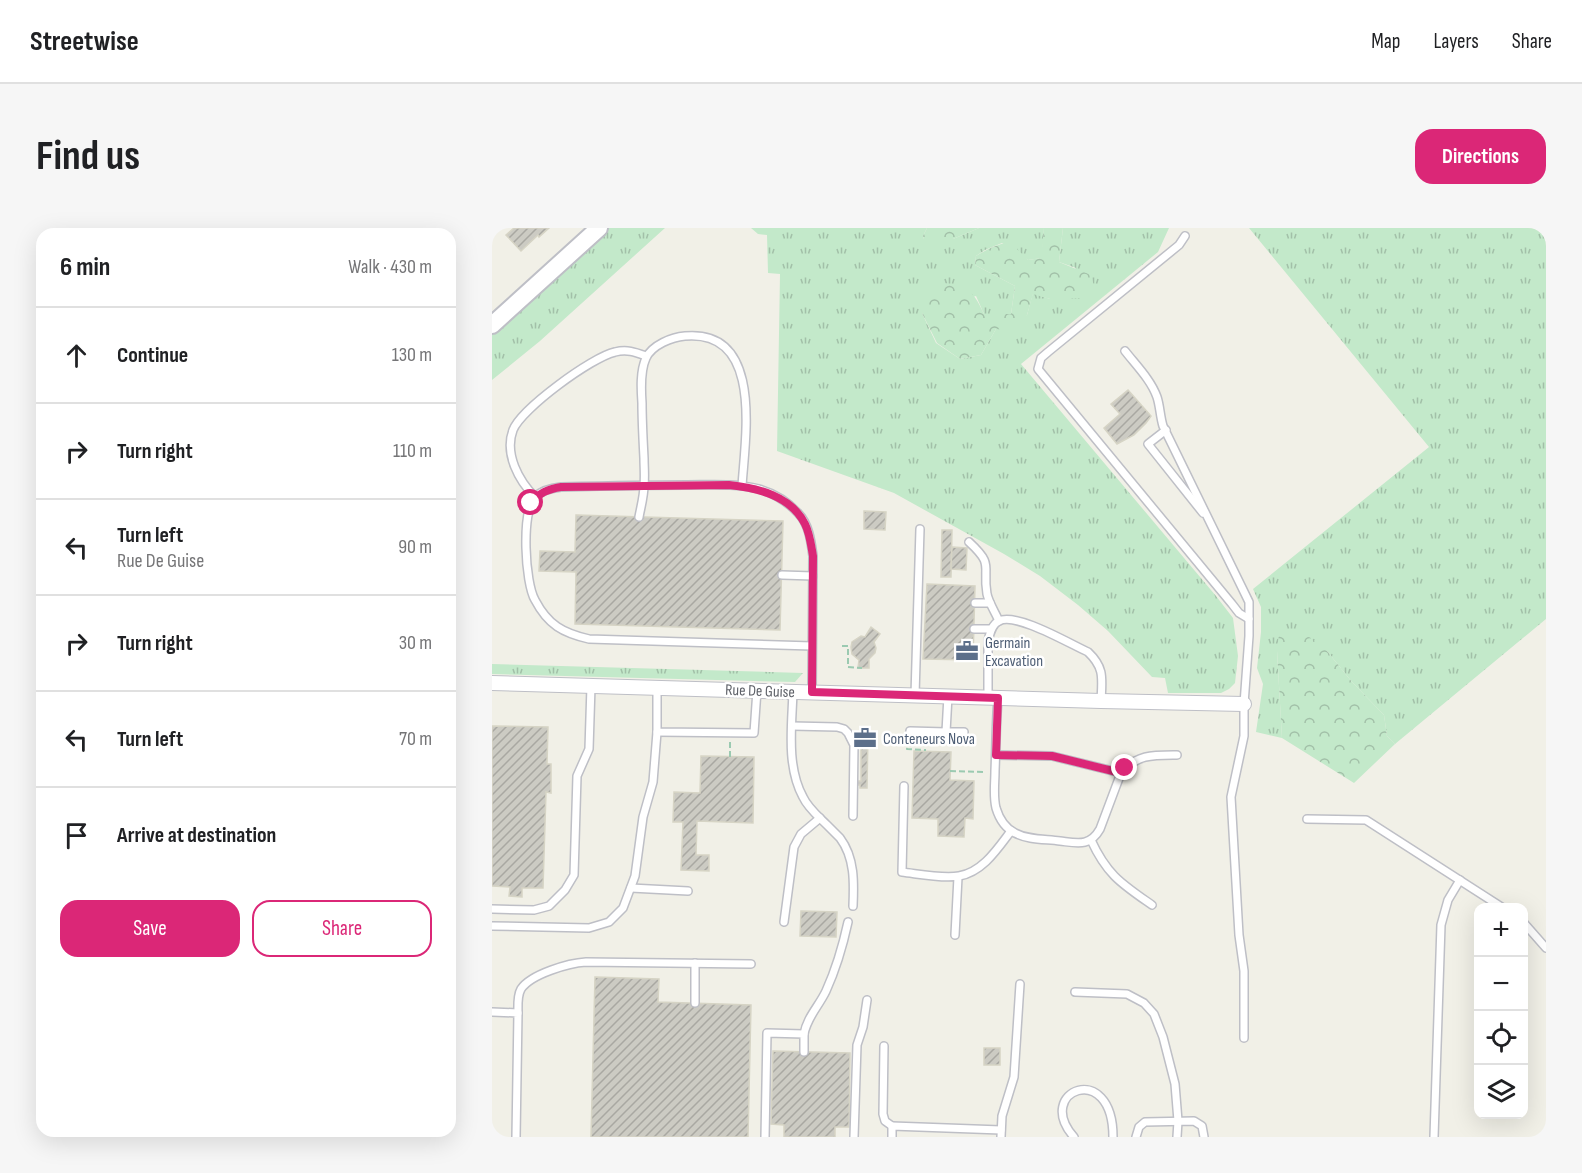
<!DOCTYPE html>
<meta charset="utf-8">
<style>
:root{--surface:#fff;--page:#f6f6f6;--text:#202124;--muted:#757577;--line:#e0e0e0;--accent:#db2777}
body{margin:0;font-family:"Sofia Sans Condensed",sans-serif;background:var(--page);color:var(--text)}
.controls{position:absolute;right:18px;bottom:18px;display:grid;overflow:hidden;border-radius:12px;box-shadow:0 6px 24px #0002}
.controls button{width:54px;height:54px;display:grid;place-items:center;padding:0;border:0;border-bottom:2px solid var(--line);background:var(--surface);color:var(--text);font:30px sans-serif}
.stop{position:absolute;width:18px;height:18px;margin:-14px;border:4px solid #db2777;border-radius:50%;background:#fff}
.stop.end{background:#db2777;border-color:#fff;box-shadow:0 2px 6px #0008}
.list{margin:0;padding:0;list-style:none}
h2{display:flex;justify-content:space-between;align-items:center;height:78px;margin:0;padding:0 24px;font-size:26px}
h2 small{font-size:20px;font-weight:400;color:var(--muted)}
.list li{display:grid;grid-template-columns:39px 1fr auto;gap:18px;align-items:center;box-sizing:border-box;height:96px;padding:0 24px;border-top:2px solid var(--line)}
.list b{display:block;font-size:22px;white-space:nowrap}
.list p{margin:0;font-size:20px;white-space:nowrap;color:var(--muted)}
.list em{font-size:20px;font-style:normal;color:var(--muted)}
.actions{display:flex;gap:12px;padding:18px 24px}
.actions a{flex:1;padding:14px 0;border:2px solid var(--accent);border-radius:18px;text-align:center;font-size:21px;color:var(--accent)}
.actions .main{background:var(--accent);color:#fff}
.icon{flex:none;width:33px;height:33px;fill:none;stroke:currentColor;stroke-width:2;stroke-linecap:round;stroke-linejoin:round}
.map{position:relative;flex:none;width:1054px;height:909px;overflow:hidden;border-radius:18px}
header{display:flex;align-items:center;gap:36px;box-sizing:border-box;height:84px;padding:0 30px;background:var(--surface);border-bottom:2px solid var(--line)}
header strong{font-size:28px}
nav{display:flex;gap:33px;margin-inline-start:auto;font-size:21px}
.intro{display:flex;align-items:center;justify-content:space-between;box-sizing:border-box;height:144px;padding:0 36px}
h1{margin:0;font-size:42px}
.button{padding:15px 27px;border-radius:18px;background:var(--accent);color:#fff;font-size:21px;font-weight:700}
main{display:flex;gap:36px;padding:0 36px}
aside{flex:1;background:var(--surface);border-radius:18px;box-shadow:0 6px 24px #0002}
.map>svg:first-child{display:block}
.grass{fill:url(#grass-tufts)}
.forest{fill:url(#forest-crowns)}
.building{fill:url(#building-hatch);stroke:#d6d4c5;stroke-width:1.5}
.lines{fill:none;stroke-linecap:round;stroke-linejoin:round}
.service-casing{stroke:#bebfc6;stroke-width:10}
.minor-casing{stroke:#bebfc6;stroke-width:16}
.tertiary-casing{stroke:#bebfc6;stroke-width:20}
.path{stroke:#9bcab1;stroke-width:2;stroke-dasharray:6 3;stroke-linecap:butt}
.service{stroke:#fff;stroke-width:7}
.minor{stroke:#fff;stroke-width:14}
.tertiary{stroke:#fff;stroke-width:16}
.route{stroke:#db2777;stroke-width:8}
.labels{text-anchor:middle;stroke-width:5;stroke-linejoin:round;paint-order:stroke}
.service-label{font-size:16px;fill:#4e5e75;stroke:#fff;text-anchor:start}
.street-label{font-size:16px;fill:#5e6168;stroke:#fff}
</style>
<header>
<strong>Streetwise</strong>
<nav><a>Map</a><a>Layers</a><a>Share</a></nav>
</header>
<div class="intro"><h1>Find us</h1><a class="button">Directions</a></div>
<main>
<aside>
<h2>6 min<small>Walk · 430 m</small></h2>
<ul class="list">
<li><svg class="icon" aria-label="ahead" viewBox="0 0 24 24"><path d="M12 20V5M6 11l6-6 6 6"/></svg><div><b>Continue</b></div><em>130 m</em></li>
<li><svg class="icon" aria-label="right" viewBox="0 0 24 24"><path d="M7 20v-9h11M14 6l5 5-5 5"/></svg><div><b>Turn right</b></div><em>110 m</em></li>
<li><svg class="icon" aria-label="left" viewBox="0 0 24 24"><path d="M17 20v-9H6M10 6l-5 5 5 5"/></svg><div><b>Turn left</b><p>Rue De Guise</p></div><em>90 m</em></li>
<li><svg class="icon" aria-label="right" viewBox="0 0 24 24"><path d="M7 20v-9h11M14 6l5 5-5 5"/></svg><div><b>Turn right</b></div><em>30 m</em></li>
<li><svg class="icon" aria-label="left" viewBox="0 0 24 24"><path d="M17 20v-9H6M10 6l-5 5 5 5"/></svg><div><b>Turn left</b></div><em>70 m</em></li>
<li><svg class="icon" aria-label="arrive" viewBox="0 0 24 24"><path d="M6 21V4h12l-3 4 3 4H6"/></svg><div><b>Arrive at destination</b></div></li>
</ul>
<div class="actions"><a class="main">Save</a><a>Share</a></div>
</aside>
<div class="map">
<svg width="1054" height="909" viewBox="0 0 1054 909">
<defs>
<pattern id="grass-tufts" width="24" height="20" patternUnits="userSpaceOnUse" patternTransform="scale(1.5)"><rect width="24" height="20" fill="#c3e9ca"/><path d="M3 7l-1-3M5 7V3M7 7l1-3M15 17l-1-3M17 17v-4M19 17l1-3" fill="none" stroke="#a2c0a8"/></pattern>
<pattern id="forest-crowns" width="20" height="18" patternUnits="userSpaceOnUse" patternTransform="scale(1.5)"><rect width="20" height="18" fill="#c3e9ca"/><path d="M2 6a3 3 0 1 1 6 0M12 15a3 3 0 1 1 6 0" fill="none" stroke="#a2c0a8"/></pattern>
<pattern id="building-hatch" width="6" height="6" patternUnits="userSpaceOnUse" patternTransform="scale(1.5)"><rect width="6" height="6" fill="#cccbc3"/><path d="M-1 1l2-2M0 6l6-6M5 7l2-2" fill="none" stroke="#a9a8a2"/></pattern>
</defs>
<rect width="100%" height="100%" fill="#f1f0e7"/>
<g class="grass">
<path d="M117,0H173L48,113L0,152V106L26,85Z"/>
<path d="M259,0H435L431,8L432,11H461L487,0H552L550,30L536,32L510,15L493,22L484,28L483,37L523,58L519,86H492L484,68L430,85L444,115L468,131L489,127L504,101L535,87L541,65L558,71L584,40L567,34L571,0H677L666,24L529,136L724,368L741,390L746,428L743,455L737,461L729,465H676L673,450L660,449L616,403L586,377L548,348L512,326L402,265L285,223L288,46L276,45L275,7L266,6Z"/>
<path d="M757,0H1054V391L903,516L895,508L892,487L860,454L835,423H785L790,510L764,504L771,456L765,440L769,404V379L761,361L937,219Z"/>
<path d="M0,436L311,445L303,454L0,446Z"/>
</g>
<g class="forest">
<path d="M435,0H487L461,11H432L431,8Z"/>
<path d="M552,0H571L567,34L599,47L602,58L589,70L558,71L541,66L535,87L526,103L504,101L489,127L468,131L445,115L430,85L433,67L446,54C475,59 479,58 492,86H519L523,58L483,37L484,28C495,21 506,16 518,14L536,32L549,30Z"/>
<path d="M795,402L810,404L835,423L860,454L892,487L895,508L903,516L862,555L790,510L785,423L787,406Z"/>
</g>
<g class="building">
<path d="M22,0H57L47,9L46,7L29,23L14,7Z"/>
<path d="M636,162L659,188L654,195L642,207L625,216L612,200L628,186L619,176Z"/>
<path d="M372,283L394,284L393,302L372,301Z"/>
<path d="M84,287L291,293L288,402L83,396L84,344L47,343L48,323L83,324Z"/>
<path d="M450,302H460L459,349H449Z"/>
<path d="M460,319L475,320L474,342L459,341Z"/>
<path d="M435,356L483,358L481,432L431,431Z"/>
<path d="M379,399L388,406L382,414L384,420L383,425L377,431V440H366L367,432L360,426L359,419L360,414L369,408L373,409Z"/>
<path d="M0,498L56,499L55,536H59V565L54,564L51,660H30V669L17,668L18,659L0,658Z"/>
<path d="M369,506H376L375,560H368V557H364V553H369Z"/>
<path d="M422,523L459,524L458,552L482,553L481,591L473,590L472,609L446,608V591L420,590Z"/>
<path d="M209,528L262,529L261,595L205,593L204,627H217V643L189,642L191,594H181L182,564L208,565Z"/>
<path d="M309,683L345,684L344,709L308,708Z"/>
<path d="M103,749L167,751L166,774L259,777L256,909H99Z"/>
<rect x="492" y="820" width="16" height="17"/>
<path d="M281,823L358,825L357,899H343V909H292V897L279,896Z"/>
</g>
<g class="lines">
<g class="service-casing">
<g id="service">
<path d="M693,8L687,17L556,124L549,130L546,141L740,376L747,385L757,391"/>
<path d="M633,123C644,137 659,152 665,169C668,178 668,188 671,198L757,374V408L752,476V508L739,569L747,707L752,743V810"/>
<path d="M674,202L656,216L711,285"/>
<path d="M43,269C27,253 12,226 21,202C29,181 100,129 123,124C135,121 143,124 154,128"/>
<path d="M147,289C149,278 152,268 152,257C153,248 152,239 152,230C151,211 150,193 150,175C149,161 148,143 154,130C160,117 180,109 193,108C272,101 253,210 250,258"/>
<path d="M477,314C503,338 490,337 495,366C497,375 503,384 507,393"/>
<path d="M290,347L321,348"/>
<path d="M483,375H498"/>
<path d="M482,401H499"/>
<path d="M165,460V504L262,505L265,462"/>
<path d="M301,463C300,497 294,538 311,569C316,580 326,588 335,597C339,601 344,606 348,610C363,630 362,655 361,678"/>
<path d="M320,464L321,328C319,313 317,296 306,285C296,274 281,265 267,261C243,255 218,257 193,257C152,257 110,258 69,259C59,260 50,262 43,269C29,284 33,355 43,372C56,397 71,405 97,411L320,418"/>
<path d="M423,467L428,301"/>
<path d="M496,470V413C498,405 500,396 507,393C524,384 578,416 596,424C613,440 610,451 609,473"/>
<path d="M506,470C504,494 504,519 503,543C503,555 501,568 504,580C507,590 513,600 523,605C536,612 553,611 568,613C585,615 598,619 608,601L629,545C645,526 662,527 685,527"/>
<path d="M300,498L345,499L352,501L356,505L362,517L361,588"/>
<path d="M418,503L454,504L456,468"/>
<path d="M454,504H472"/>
<path d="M504,527L560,528L629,545"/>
<path d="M412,558L410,644C427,646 451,651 467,648C491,644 506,620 519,603"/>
<path d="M815,591L874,592L1011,680"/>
<path d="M599,612C615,647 630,656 660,677"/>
<path d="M139,660L196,663"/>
<path d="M0,681L42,682L57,678L73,662L82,647L85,548L97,521L99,458"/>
<path d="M292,694L302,619L309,606L328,590"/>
<path d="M1032,695L1054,720"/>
<path d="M0,698L97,700L117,694L131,680L143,648L151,589L161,554L165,504"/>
<path d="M463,707L466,649"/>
<path d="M583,764L635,766L652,775L662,786L671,809L683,856L686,893L685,909"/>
<path d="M203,775V735"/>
<path d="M0,784L26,785L24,909"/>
<path d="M26,785C26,777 25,768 29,761C39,746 77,735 94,734L259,736"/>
<path d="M312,806C315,789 327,778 334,763C344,741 351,717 356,694"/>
<path d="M392,818L391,886L393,893L400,898"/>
<path d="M273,909L275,805L312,806V824"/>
<path d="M362,909L365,817L371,799L375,772"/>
<path d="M400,909V898L509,902"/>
<path d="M509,909L510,888L522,849L528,756"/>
<path d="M582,909C541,863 621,831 621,909"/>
<path d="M644,909L647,899L653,894L702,893L710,898L712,909"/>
<path d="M942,909L949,697L956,672L968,652"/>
</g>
</g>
<g class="minor-casing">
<path id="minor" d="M0,455L609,473L752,476"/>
</g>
<g class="tertiary-casing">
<path id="tertiary" d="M0,97L107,0"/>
</g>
<g class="path">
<path d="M350,418H356V439L370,440"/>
<path d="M474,432H486"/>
<path d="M416,511L415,521L434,522"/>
<path d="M238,529V513"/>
<path d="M458,543L494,544"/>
</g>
<use href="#service" class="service"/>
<use href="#minor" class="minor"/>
<use href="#tertiary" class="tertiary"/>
</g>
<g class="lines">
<path class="route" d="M39,275C47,265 56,261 69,259L237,257C266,260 299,268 313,296C318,306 319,317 321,328L320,464L506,470L504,527L560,528L629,545L633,540"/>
</g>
<defs>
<g id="office-bare" transform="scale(1.8)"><path d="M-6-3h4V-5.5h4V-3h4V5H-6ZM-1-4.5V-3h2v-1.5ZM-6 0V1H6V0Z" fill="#5c6f8a" stroke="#fff" stroke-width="2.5" paint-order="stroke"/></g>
</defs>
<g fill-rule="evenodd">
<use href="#office-bare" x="475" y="423"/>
<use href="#office-bare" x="373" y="510"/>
</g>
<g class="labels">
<g class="service-label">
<text x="493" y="420">Germain<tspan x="493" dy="18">Excavation</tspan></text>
<text x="391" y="516">Conteneurs Nova</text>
</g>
<g class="street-label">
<text transform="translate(268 462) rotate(2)" y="6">Rue De Guise</text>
</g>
</g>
</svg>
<div class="controls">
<button>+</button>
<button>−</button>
<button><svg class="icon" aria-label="locate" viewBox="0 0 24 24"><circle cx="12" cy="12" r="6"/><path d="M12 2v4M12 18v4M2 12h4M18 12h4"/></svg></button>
<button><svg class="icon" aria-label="layers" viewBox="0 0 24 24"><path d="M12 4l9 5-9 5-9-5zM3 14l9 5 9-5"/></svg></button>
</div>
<div class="stop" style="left:39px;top:275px"></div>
<div class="stop end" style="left:633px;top:540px"></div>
</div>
</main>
